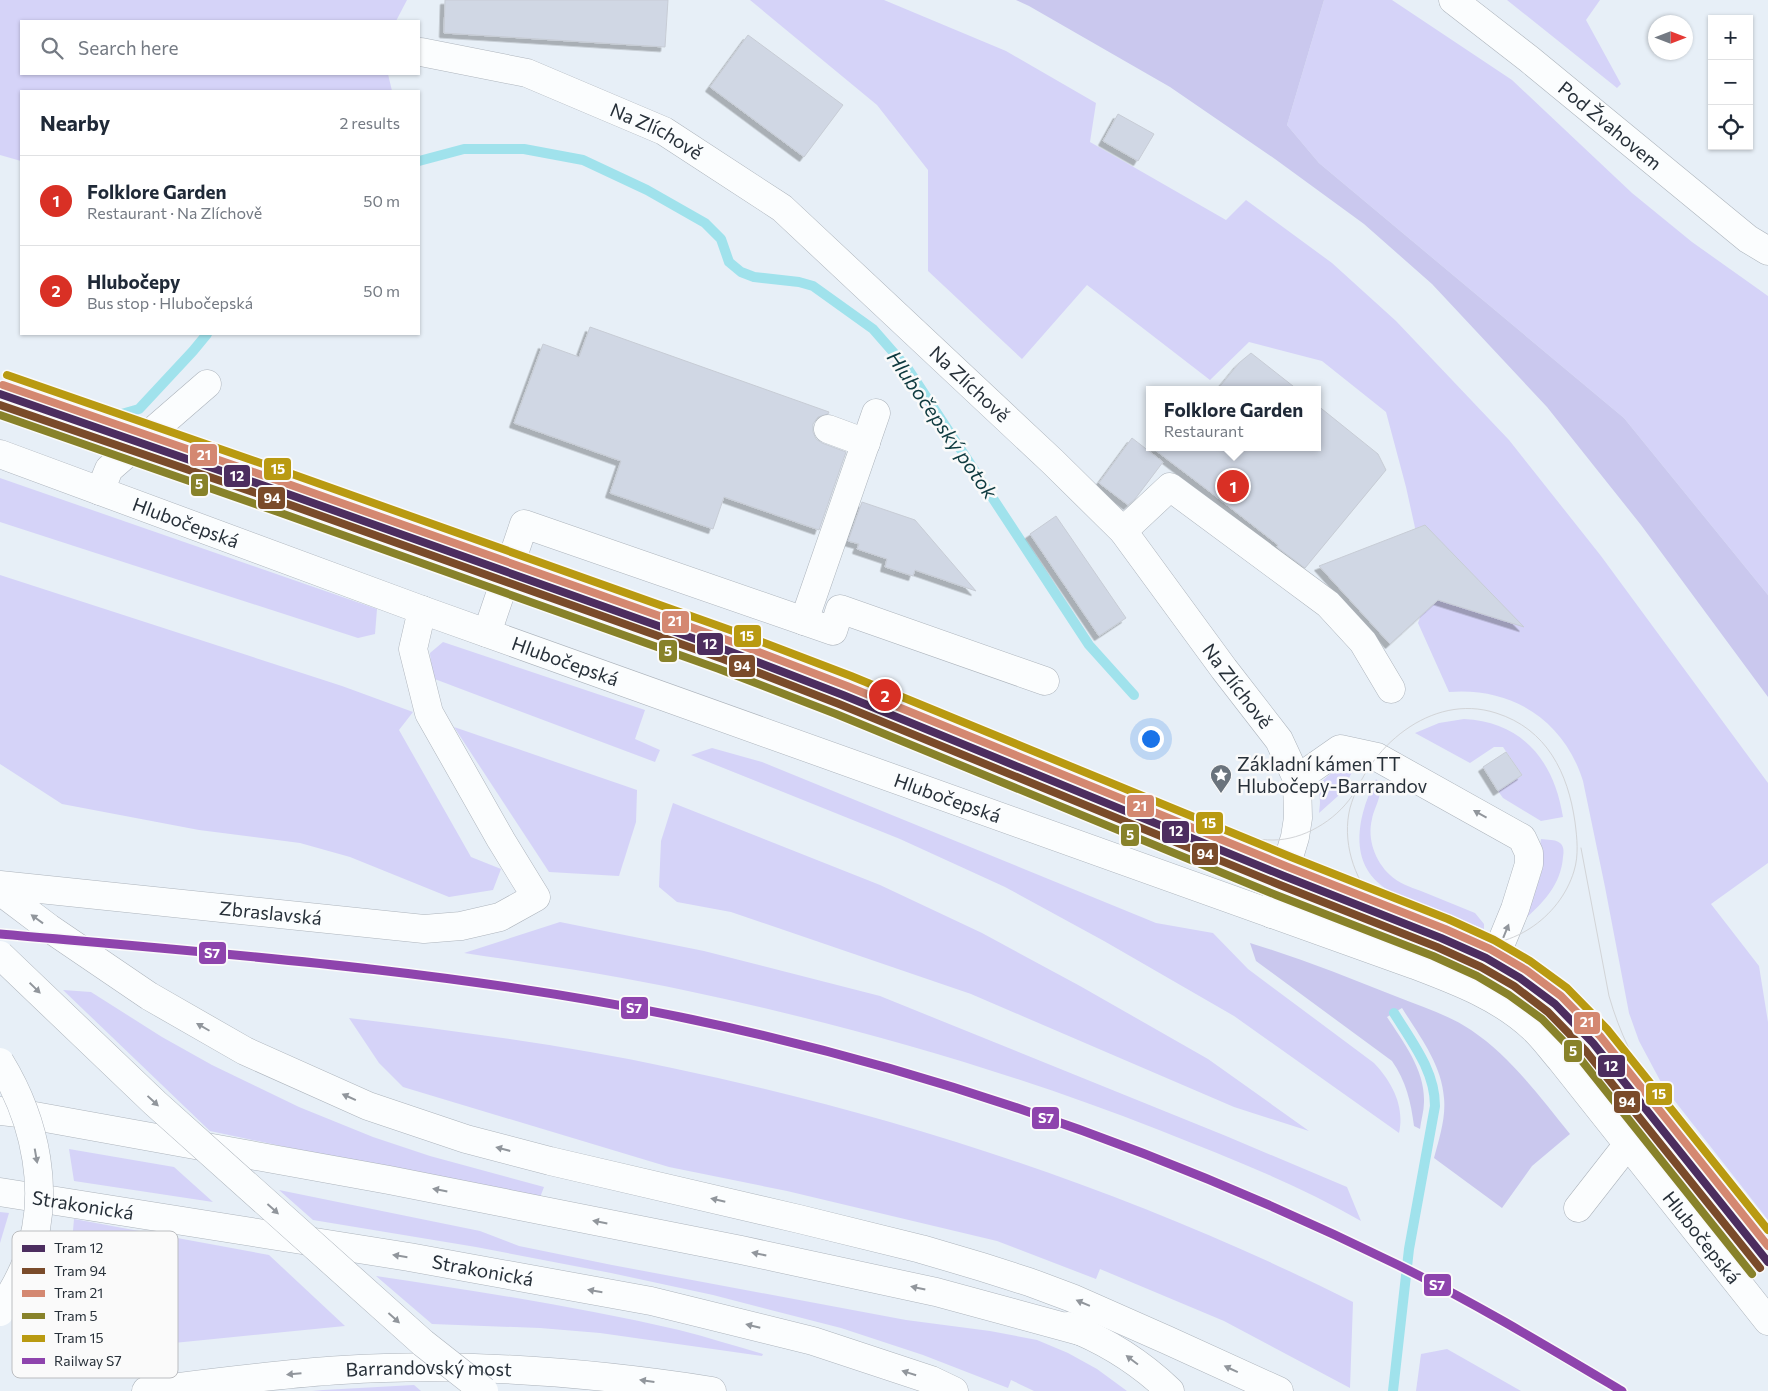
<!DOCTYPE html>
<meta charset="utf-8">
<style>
:root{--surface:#fff;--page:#f2f2f3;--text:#1f2937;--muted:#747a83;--line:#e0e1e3;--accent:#d93025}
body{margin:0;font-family:Commissioner,sans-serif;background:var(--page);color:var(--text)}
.controls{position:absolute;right:15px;top:15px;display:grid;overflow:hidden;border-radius:0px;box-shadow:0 1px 4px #0004}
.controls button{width:45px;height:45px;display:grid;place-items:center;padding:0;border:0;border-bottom:1px solid var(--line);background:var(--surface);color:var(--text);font:25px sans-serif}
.compass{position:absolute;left:1648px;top:15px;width:45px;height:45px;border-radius:50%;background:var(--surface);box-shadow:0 1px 4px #0004;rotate:90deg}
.you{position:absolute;left:1150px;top:738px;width:18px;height:18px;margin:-12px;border:4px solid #fff;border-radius:50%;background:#1a73e8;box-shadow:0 0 0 8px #1a73e833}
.badge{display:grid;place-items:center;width:32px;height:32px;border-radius:50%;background:var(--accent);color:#fff;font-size:16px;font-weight:700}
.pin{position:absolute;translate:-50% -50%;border:2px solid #fff;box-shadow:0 1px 5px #0006}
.popup{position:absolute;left:1146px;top:386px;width:175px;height:65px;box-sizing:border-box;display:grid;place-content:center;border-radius:0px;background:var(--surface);filter:drop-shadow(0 1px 4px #0005);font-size:16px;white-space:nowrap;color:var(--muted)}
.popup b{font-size:19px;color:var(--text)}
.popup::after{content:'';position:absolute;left:50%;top:100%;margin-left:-10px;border:10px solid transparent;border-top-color:var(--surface)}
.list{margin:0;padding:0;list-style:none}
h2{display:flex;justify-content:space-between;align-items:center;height:65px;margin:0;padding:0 20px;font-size:21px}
h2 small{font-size:16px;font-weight:400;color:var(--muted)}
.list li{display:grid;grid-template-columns:32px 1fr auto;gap:15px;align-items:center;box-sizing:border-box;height:90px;padding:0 20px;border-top:1px solid var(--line)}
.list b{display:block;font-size:19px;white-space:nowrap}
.list p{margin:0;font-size:16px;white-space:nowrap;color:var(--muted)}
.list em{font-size:16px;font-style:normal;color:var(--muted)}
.icon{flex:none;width:28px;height:28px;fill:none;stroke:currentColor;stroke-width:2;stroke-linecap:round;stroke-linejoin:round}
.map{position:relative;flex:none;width:1768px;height:1391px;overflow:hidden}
.search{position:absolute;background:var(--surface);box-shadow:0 1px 4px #0004;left:20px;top:20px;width:400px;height:55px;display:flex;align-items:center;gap:12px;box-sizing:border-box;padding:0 18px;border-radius:0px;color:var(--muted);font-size:19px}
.panel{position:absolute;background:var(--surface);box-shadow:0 1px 4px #0004;left:20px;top:90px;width:400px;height:245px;border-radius:0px}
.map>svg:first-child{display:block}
.green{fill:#d5d3f8}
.forest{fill:#cac8ee}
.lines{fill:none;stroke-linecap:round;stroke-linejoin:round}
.stream{stroke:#a0e2ec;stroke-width:10}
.building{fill:#d0d7e4;stroke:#c7ccd5;filter:url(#shadow)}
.minor-casing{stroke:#adb4bc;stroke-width:29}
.major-casing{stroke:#adb4bc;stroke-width:29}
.minor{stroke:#fbfdfe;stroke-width:28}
.major{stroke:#fbfdfe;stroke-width:28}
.tram{stroke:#d2d4d7;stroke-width:1}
.major-bridge-casing{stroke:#adb4bc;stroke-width:29;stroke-linecap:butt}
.major-bridge{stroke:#fbfdfe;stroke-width:28}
.rail-1-casing{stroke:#fafafa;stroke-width:12}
.rail-1{stroke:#8e44ad;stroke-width:9}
.tram-1-casing{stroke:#fafafa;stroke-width:11}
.tram-2-casing{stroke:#fafafa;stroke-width:11}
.tram-3-casing{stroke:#fafafa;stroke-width:11}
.tram-4-casing{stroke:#fafafa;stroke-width:11}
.tram-5-casing{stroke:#fafafa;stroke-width:11}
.tram-1{stroke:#4c2d5f;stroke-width:8}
.tram-2{stroke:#7a4b2a;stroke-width:8}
.tram-3{stroke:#d48871;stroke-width:8}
.tram-4{stroke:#88822a;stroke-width:8}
.tram-5{stroke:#b99a11;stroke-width:8}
.oneway{fill:#91969c}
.labels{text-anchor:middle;stroke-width:5;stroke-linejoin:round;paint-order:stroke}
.street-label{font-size:19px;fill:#273039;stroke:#fafafa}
.poi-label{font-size:19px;fill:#273039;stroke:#fafafa;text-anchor:start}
.water-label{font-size:20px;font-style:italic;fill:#0e3a3f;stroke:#fafafa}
.key{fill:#fafafa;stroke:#bbbdc0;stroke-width:1}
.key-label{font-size:14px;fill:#273039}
.line-badge{stroke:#fafafa;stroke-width:2}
.badge-label{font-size:14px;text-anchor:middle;font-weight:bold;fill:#fff}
</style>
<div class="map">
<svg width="1768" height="1391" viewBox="0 0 1768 1391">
<defs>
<filter id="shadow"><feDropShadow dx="-4.5" dy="4.5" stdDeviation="0" flood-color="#0004"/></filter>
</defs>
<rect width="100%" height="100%" fill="#e7eff7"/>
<g class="green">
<path d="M0,0H407L396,21H21V74H388L392,91H21V161L0,155Z"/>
<path d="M750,0H884L1006,51L1096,103L1090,142L1226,220L1246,200L1332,263L1396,321L1509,440L1601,556L1768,783V863L1711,904L1759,966L1768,1022V1220L1663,1086L1639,1041L1629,1013L1605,887L1583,781C1564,720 1512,687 1449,692L1418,623L1429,591L1406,487L1386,412L1322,361L1249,342L1210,380L1087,285L1022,359L928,271V170L877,105Z"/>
<path d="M1324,0H1392L1512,80L1632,193L1692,242L1768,296V595L1624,418L1319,163L1287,125Z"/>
<path d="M1507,0H1600L1586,20L1621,84L1617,88Z"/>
<path d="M0,478L377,609L375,634L358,638L0,522Z"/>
<path d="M0,575L342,686L413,712L399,730L471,857L501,869L493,890L449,897L350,857L300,843L199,830L62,804L0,764Z"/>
<path d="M443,642L645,710L635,739L660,750L655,762L432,678L430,653Z"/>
<path d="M1464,719C1523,722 1554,761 1563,817L1541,821L1503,798L1498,791L1522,775L1503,747H1494L1470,763L1415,733L1439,723Z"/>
<path d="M454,727L637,790L636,822L619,876L549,872Z"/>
<path d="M712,748L762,762L1156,923L1213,933L1248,969L1374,1063C1392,1082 1405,1106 1399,1133L1234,1016L1104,941L1005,887L900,839L691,755Z"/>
<path d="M1356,766L1338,796L1319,813L1320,803L1319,786C1328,772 1340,768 1356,766Z"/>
<path d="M1376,779C1387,789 1374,807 1372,819C1367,839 1375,861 1390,875C1398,883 1410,887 1421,891C1439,898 1457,906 1475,913L1484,924V929C1464,921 1444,913 1424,905C1412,900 1399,896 1388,890C1346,864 1358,815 1376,779Z"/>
<path d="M673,803L880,885L982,933L1080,986L1208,1059L1309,1131L1234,1107L971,994L731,912L677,902L659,887L661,841Z"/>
<path d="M1541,839C1547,840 1555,839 1560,843C1564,846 1564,852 1563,857C1561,884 1544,902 1525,919L1541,874C1543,863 1538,851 1541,839Z"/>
<path d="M1310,894L1461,954H1443L1393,935L1336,917L1324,910Z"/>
<path d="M560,922L704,951L880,996L1226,1136L1347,1187L1361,1221C1297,1184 1227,1157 1159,1130C1006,1070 848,1025 688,991C614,975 539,964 464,953Z"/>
<path d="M63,990L91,992L162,1037L212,1065L299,1107L373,1137L430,1156L544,1187L539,1200L210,1131Z"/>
<path d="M349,1018C457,1031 565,1045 672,1068C907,1117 1138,1194 1353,1302L1350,1388L1224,1321L1100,1269L1096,1279L997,1241L787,1191L669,1167L403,1087L379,1063Z"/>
<path d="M69,1149L174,1167L213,1202L74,1181Z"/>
<path d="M279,1190L480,1231L519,1246L612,1265L906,1320L990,1331L1037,1340L1068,1353L1097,1369L1127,1391H1034L1011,1380L1008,1388L923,1355L841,1328L713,1295L611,1273L476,1247L313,1220Z"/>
<path d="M0,1212L9,1213L0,1243Z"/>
<path d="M74,1219L269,1255L345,1326L124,1348L98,1335L81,1313L69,1278Z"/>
<path d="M376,1276C477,1291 579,1307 679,1330C707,1337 735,1346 763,1354L762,1356L600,1333L540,1328L432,1324Z"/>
<path d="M1447,1349L1521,1391H1416L1421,1354Z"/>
<path d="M414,1385L421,1391H312L323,1390Z"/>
</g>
<g class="forest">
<path d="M1016,0H1324L1287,125L1319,163L1624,418L1768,595V697L1641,525L1547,407L1432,284L1364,224L1275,159L1170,87L1029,6Z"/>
<path d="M1250,943C1299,958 1347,977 1395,996C1420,1006 1449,1015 1471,1030C1511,1057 1540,1097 1570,1134L1532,1166L1502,1208L1434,1158C1439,1139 1446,1118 1444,1098C1442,1065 1419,1035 1402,1008L1387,1017C1404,1043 1425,1070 1424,1102C1424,1111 1421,1120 1420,1129L1414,1126C1411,1102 1406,1081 1392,1061L1256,961Z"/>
</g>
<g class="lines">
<g class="stream">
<path d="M419,161L464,149H524L583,160L647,190L705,223L721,239L729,262L741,272L754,277L799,282L813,286L873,329L908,369L1089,645L1134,695"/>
<path d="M0,393L36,408L97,421L139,409L193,351L207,334"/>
<path d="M1393,1391L1409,1249L1435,1106C1435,1071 1412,1042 1394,1013"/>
</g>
</g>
<g class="building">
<path d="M445,0H668L665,47L444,33Z"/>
<path d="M748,35L843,105L804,157L710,87Z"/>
<path d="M1118,114L1154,134L1138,161L1103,141Z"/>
<path d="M590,327L829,412L828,414L818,417L813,424V432L816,439L822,443L846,452L819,530L724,497L713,529L610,493L621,461L514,423L543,344L579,357Z"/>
<path d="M1251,353L1298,390H1217L1239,363Z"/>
<path d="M1317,405L1378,454L1386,470L1305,568L1277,547L1278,545L1209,491L1151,447H1317Z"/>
<path d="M1132,438L1163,462L1135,499L1128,505L1099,483Z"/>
<path d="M862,502L915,520L976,591L915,570L913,576L885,567L887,559L857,549L859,544L848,541Z"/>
<path d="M1056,516L1126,618L1099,636L1030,534Z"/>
<path d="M1425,525L1524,627L1438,600L1390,644L1319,566Z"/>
<path d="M1506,752L1522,775L1498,791L1483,767Z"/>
</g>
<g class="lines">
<g class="minor-casing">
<g id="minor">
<path id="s1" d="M1453,0L1529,59L1748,239L1768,251"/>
<path id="s2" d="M421,52L527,73L664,131L782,208L1053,462L1123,531L1224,669L1279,740L1297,779L1298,818L1295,837L1272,914"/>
<path d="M828,429L866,443"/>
<path id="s3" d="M0,454L422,610L1415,965C1457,981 1500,997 1533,1028C1544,1038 1552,1050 1561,1060L1768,1321"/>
<path d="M100,491L109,469L207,384"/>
<path d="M1123,531L1170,487L1328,604L1363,642L1391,689"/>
<path d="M804,621L876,413"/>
<path d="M487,633L524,524L833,631L840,609L1045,681"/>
<path d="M1297,779L1340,749L1377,757L1522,838L1529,853V864L1515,909L1481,992"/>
<path id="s4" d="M0,885L424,929L461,926L500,917L536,897L501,840L429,713L413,649L422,610"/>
<path d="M1578,1208L1628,1144"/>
</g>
</g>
<g class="major-casing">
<g id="major">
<path d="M0,891L49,928L149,996L245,1051L368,1106L466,1139L550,1161L799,1219L921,1249L982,1267L1029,1282L1072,1298L1167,1340L1279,1391"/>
<path d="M0,1111L18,1113L389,1180L741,1250L936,1292L1083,1332"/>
<path id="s5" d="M0,1192L409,1257L651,1301L813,1341L931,1380L954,1391"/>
<path d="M1068,1326C1106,1341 1140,1362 1170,1391"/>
<path id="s6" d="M146,1391C211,1383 276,1374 342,1370C466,1362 590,1372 712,1391"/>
</g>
</g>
<use href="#minor" class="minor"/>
<use href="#major" class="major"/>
<g class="tram">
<path d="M1230,834C1244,837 1258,840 1273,840C1303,840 1335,821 1352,796"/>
<path d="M1581,848L1609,996C1620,1034 1634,1061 1655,1095"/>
<path d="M1414,927C1400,920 1386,914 1376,903C1353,878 1342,840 1350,808C1367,748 1431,692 1496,713C1547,729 1568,773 1575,822C1577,838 1579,855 1574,871C1560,918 1509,953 1459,943C1453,942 1447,940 1441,938"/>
</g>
<g class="major-bridge-casing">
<g id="major-bridge">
<path d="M0,955L155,1103L423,1343L484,1391"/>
<path d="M0,1062C36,1121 52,1195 27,1261C20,1279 10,1296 0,1312"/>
</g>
</g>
<use href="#major-bridge" class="major-bridge"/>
<g class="rail-1-casing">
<path id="rail-1" d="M0,934C227,954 456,971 680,1017C929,1068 1170,1153 1398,1265C1475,1303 1548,1347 1622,1391"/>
</g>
<use href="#rail-1" class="rail-1"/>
<g class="tram-1-casing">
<path id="tram-1" d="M0,394L285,493L726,650L843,695L1284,876L1441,938L1486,958L1520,978L1555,1004L1593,1043L1768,1262"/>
</g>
<g class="tram-2-casing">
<path id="tram-2" d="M0,405L282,502L723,659L839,704L1280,885L1437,947L1481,967L1514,986L1548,1012L1585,1050L1760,1268"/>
</g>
<g class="tram-3-casing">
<path id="tram-3" d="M3,385L288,484L730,641L847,686L1288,867L1445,929L1490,949L1526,970L1561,996L1600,1036L1768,1246"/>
</g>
<g class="tram-4-casing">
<path id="tram-4" d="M0,415L278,512L719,669L836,714L1276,895L1433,956L1477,976L1509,995L1542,1019L1578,1056L1752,1274"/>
</g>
<g class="tram-5-casing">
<path id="tram-5" d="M7,375L292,474L733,631L851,676L1291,857L1448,919L1494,940L1530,961L1567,988L1607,1029L1768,1230"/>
</g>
<use href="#tram-1" class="tram-1"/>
<use href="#tram-2" class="tram-2"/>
<use href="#tram-3" class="tram-3"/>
<use href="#tram-4" class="tram-4"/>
<use href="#tram-5" class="tram-5"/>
</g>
<defs><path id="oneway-solid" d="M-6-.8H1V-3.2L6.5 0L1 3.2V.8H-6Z" transform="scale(1.25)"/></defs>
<g class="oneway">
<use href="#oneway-solid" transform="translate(1480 814) rotate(-151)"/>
<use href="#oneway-solid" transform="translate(37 919) rotate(-144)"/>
<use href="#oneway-solid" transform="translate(1506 931) rotate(-68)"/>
<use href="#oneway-solid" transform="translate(35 988) rotate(44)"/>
<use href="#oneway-solid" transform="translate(203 1027) rotate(-150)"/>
<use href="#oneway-solid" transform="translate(349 1097) rotate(-156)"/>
<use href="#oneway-solid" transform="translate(153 1101) rotate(43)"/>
<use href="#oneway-solid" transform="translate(503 1149) rotate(-165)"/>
<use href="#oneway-solid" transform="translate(36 1156) rotate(80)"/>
<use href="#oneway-solid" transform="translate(440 1190) rotate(-169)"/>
<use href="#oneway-solid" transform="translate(718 1200) rotate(-167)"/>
<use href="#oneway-solid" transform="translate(273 1209) rotate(42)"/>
<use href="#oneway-solid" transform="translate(600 1222) rotate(-169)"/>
<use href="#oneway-solid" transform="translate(759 1254) rotate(-168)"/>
<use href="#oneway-solid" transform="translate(400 1256) rotate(-171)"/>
<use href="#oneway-solid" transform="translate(918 1288) rotate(-168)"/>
<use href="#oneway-solid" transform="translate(595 1291) rotate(-170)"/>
<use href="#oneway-solid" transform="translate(1083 1303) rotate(-157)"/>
<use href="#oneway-solid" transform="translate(394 1318) rotate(42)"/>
<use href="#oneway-solid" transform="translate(753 1326) rotate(-166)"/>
<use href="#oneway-solid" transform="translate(1132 1360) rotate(-143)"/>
<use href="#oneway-solid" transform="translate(1231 1369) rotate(-155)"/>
<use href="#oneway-solid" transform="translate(909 1373) rotate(-162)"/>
<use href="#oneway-solid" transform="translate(294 1374) rotate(175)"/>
<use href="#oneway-solid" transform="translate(647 1381) rotate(-172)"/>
</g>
<defs>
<g id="sight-pin" transform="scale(1.125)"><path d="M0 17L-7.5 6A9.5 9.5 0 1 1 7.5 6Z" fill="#6a737c" stroke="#fafafa"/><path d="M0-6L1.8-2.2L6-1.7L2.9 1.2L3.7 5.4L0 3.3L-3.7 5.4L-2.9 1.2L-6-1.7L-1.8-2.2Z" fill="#fff"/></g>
</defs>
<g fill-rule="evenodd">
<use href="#sight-pin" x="1221" y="775"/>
</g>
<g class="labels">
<g class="street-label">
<text dy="7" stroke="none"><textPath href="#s1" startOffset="201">Pod Žvahovem</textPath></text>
<text dy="7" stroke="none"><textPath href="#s2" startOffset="250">Na Zlíchově</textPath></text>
<text dy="7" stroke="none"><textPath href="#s2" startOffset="655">Na Zlíchově</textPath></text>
<text dy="7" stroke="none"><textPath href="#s3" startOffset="198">Hlubočepská</textPath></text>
<text dy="7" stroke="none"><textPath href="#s3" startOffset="602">Hlubočepská</textPath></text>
<text dy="7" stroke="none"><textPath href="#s2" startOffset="1060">Na Zlíchově</textPath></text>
<text dy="7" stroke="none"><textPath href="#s3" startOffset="1008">Hlubočepská</textPath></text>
<text dy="7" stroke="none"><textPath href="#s4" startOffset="272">Zbraslavská</textPath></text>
<text dy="7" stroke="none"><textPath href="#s5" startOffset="84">Strakonická</textPath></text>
<text dy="7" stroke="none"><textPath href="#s3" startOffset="1908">Hlubočepská</textPath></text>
<text dy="7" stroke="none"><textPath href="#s5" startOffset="489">Strakonická</textPath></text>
<text dy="7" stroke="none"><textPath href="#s6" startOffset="284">Barrandovský most</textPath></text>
</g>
<g class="poi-label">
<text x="1237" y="771">Základní kámen TT<tspan x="1237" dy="22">Hlubočepy-Barrandov</tspan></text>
</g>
<g class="water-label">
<text transform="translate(942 425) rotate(55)" y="7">Hlubočepský potok</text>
</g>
</g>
<rect x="12" y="1231" width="166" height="147" rx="8" class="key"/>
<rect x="22" y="1245" width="23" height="7" fill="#4c2d5f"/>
<rect x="22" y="1268" width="23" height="6" fill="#7a4b2a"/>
<rect x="22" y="1290" width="23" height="7" fill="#d48871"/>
<rect x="22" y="1313" width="23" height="6" fill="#88822a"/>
<rect x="22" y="1335" width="23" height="7" fill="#b99a11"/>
<rect x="22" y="1358" width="23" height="6" fill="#8e44ad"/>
<g class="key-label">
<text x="54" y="1253">Tram 12</text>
<text x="54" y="1276">Tram 94</text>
<text x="54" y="1298">Tram 21</text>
<text x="54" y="1321">Tram 5</text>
<text x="54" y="1343">Tram 15</text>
<text x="54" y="1366">Railway S7</text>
</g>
<g class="line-badge">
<rect x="189" y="443" width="29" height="24" rx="5" fill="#d48871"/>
<rect x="263" y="457" width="29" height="24" rx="5" fill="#b99a11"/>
<rect x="223" y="464" width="28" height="24" rx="5" fill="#4c2d5f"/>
<rect x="190" y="473" width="19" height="24" rx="5" fill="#88822a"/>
<rect x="257" y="486" width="29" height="24" rx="5" fill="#7a4b2a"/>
<rect x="661" y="610" width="29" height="24" rx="5" fill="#d48871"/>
<rect x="733" y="624" width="29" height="24" rx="5" fill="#b99a11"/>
<rect x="696" y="632" width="28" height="24" rx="5" fill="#4c2d5f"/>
<rect x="658" y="639" width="20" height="24" rx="5" fill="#88822a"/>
<rect x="728" y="654" width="28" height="24" rx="5" fill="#7a4b2a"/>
<rect x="1126" y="794" width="29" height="24" rx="5" fill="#d48871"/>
<rect x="1195" y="811" width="29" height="24" rx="5" fill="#b99a11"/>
<rect x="1161" y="820" width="29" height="24" rx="5" fill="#4c2d5f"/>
<rect x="1120" y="823" width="20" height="24" rx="5" fill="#88822a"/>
<rect x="1191" y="842" width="28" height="24" rx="5" fill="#7a4b2a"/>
<rect x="198" y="941" width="29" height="24" rx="5" fill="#8e44ad"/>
<rect x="620" y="996" width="29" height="24" rx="5" fill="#8e44ad"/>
<rect x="1573" y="1011" width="28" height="24" rx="5" fill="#d48871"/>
<rect x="1563" y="1039" width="20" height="24" rx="5" fill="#88822a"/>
<rect x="1597" y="1054" width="29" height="24" rx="5" fill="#4c2d5f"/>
<rect x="1645" y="1082" width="28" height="24" rx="5" fill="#b99a11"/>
<rect x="1613" y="1090" width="28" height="24" rx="5" fill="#7a4b2a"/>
<rect x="1031" y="1106" width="29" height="24" rx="5" fill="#8e44ad"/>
<rect x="1423" y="1273" width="29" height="24" rx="5" fill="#8e44ad"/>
</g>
<g class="badge-label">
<text x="204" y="460">21</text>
<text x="278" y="474">15</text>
<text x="237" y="481">12</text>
<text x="199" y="489">5</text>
<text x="272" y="503">94</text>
<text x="675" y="626">21</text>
<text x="747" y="641">15</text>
<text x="710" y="649">12</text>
<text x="668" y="656">5</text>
<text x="742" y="671">94</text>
<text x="1140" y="811">21</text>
<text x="1209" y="828">15</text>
<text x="1176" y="836">12</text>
<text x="1130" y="840">5</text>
<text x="1205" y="859">94</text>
<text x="212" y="958">S7</text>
<text x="634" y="1013">S7</text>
<text x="1587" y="1027">21</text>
<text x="1573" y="1056">5</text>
<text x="1611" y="1071">12</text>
<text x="1659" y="1099">15</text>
<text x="1627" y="1107">94</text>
<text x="1046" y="1123">S7</text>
<text x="1437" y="1290">S7</text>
</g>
</svg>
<div class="controls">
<button>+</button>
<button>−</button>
<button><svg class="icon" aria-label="locate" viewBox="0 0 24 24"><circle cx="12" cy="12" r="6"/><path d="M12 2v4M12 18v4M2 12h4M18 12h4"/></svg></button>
</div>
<svg class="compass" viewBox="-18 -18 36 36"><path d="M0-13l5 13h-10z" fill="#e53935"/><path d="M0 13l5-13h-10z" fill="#747a83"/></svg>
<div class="you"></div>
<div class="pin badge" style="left:1233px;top:486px">1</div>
<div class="popup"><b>Folklore Garden</b>Restaurant</div>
<div class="pin badge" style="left:885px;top:695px">2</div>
<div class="search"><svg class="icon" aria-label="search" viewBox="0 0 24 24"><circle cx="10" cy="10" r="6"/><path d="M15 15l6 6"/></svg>Search here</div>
<section class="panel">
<h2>Nearby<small>2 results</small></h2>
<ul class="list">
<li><span class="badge">1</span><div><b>Folklore Garden</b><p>Restaurant · Na Zlíchově</p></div><em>50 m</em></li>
<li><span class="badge">2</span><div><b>Hlubočepy</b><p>Bus stop · Hlubočepská</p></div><em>50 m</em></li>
</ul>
</section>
</div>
